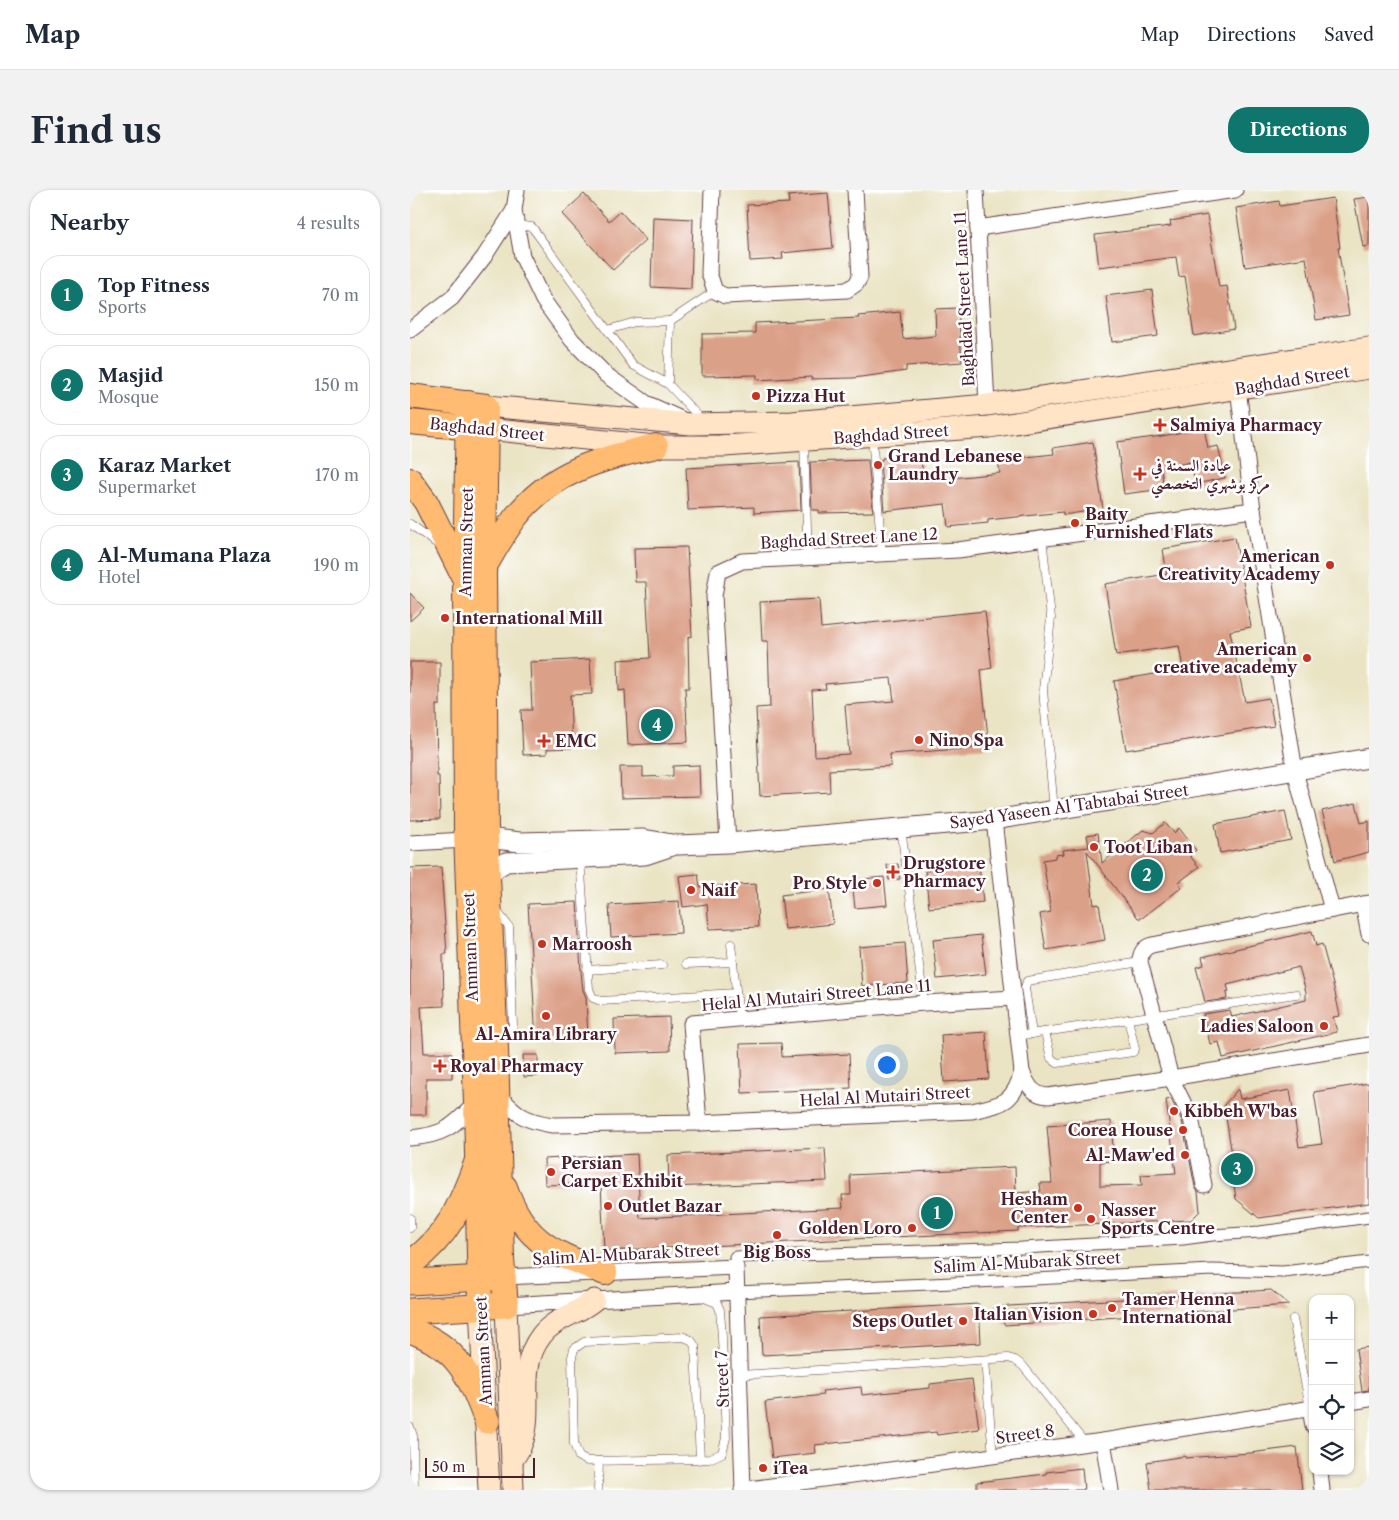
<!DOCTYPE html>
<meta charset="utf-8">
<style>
:root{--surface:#fff;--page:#f2f2f3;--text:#1f2937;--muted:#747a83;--line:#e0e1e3;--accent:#0f766e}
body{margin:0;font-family:"Libre Caslon Text",Amiri,serif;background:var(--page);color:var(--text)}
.controls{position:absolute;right:15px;bottom:15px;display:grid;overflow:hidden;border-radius:10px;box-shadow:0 1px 4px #0004}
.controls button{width:45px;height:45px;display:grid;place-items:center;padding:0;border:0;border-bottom:1px solid var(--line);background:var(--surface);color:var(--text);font:25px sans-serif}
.scale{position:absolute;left:15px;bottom:12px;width:110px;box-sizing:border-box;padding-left:5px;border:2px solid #4a1f2b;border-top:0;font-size:14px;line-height:18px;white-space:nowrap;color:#4a1f2b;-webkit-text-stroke:4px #fff;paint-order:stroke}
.you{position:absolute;left:476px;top:874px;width:18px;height:18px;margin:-12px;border:4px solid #fff;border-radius:50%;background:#1a73e8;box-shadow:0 0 0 8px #1a73e833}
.badge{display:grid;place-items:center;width:32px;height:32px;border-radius:50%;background:var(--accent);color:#fff;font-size:16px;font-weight:700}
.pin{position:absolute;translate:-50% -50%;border:2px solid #fff;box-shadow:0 1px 5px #0006}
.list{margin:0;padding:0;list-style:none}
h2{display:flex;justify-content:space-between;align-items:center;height:65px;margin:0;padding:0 20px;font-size:21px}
h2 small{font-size:16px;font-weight:400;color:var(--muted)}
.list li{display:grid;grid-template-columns:32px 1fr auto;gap:15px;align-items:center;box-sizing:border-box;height:80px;margin:0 10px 10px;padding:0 10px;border:1px solid var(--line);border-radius:20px}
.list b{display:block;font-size:19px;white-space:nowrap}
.list p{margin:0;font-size:16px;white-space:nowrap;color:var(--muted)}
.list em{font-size:16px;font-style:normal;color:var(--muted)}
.icon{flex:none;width:28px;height:28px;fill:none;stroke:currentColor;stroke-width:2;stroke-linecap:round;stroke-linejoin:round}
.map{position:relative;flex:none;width:959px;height:1300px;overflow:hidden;border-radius:20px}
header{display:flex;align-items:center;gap:30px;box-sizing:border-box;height:70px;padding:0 25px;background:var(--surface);border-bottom:1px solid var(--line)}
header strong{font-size:24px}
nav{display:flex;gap:28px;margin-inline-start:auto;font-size:18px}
.intro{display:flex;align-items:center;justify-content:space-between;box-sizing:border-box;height:120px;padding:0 30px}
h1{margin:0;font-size:35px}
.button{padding:12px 22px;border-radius:20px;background:var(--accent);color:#fff;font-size:18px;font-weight:700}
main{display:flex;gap:30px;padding:0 30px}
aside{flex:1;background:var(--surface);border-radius:20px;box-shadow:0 1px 4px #0004}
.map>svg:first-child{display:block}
.building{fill:#dba088;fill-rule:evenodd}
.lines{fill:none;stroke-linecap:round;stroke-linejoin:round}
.service-casing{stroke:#623d42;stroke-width:9}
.pedestrian-casing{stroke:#623d42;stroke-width:13}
.minor-casing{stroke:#623d42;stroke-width:17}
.tertiary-casing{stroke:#623d42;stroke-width:21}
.secondary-casing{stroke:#623d42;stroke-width:23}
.primary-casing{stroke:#623d42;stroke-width:26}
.trunk-casing{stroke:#623d42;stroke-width:27}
.service{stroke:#fff;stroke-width:8}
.pedestrian{stroke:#fff;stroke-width:11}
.minor{stroke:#fff;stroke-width:15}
.tertiary{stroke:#fff;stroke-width:19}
.secondary{stroke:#ffe4c6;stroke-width:21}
.primary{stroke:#febb71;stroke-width:24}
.trunk{stroke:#febb71;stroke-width:25}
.poi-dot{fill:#c8321e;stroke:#fff;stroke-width:2}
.labels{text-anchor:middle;stroke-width:5;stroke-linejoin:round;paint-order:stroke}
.street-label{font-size:16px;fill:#4a1f2b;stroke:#fff}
.poi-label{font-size:16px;font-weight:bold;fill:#4a1f2b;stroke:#fff;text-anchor:start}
</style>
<header>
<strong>Map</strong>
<nav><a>Map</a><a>Directions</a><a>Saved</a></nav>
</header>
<div class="intro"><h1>Find us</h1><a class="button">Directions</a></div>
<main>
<aside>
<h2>Nearby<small>4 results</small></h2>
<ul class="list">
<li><span class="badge">1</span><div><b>Top Fitness</b><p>Sports</p></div><em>70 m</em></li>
<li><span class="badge">2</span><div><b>Masjid</b><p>Mosque</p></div><em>150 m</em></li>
<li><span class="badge">3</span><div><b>Karaz Market</b><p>Supermarket</p></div><em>170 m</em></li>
<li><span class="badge">4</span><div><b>Al-Mumana Plaza</b><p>Hotel</p></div><em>190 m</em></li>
</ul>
</aside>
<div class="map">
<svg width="959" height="1300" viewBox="0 0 959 1300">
<rect width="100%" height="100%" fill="#fff"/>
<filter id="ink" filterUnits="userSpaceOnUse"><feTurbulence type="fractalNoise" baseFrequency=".02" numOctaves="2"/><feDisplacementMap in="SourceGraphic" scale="10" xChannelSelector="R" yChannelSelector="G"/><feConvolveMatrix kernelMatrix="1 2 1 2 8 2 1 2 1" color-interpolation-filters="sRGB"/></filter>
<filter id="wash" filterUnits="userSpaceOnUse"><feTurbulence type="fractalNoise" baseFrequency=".0096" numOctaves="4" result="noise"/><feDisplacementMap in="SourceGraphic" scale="20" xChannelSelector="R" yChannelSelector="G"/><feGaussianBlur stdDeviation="1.12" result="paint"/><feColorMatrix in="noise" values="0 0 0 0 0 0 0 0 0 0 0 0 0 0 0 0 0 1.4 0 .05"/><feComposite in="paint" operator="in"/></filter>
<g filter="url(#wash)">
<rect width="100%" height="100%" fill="#eae4c4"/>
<g id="blocks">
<g class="building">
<path d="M418,3L423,58L372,63L373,69L340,71L337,15L379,13L378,6Z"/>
<path d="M174,4L199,31L210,21L236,50L203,80L152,24Z"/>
<path d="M959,7V56L953,57L944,9Z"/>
<path d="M923,8L930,58H928L939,125L906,130L896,68L835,77L826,18L869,11L870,16Z"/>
<path d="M797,25L809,97L817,96L824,139L784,146L775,86L769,87L766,67L689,77L685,45L761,36L760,31Z"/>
<path d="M243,27L283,29L281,99L241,97Z"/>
<path d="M742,100L748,146L702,152L696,106Z"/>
<path d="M548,118L552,172L496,176V181L443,188L401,189V187L347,190V185L292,186V144L345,143V133L449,128L448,126L490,122L493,149L526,146L525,119Z"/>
<path d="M794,238L798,258L808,256L815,288L785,294L781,272L751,278L754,299L714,304L707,252L752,246Z"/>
<path d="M683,252L693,319L653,325V322L578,330V333L538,337L535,314L474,321L470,270H472V268L510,263L514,291L590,283L588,270L644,264L643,258Z"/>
<path d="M458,270L463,322L409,323V320H402L400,272Z"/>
<path d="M389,272L391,320L344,323V317L278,320L276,278Z"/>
<path d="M825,347L841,437L820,441L835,512L859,508L864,536L716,560L704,491L773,479L769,456L706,465L695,394L757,384L753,359Z"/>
<path d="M277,357L282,446L278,447L279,498H275L278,552L218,555L215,500L209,501L208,470L240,468L236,392H225L224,358Z"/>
<path d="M0,403L14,418L0,431Z"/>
<path d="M409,409L411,438L575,421L582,478L571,480L579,557L480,564L481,576L419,580L420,602L350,606L346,518L360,517L358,451H352L350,412ZM481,488L484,511L435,515L439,564L405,566L402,500L416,499L415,494Z"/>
<path d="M180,469L182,504L160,505L162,558L137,559V564L113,565L111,520H122L120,472Z"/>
<path d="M0,472H30V515H26L27,586H29L30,629L0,630Z"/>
<path d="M289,575L290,606L211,608L210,577H233V587L263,586V576Z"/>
<path d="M946,613L951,633L959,631V662L925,671L912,621Z"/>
<path d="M875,621L881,650L810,663L805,634Z"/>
<path d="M755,633L764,643L769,638L786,660L780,666L789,677L769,692L771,698L732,728H728L677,661L684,715L689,714L695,750L636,760L630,724L641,722L633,670L645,668V665L654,664L653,660L679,657L677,645L688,643L692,673L733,640L743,643Z"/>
<path d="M488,674L490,689L479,690L477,675Z"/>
<path d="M569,675L573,712L519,718L515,681Z"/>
<path d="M31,677L37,764H33L34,816L11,817L14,863H42V888H16V925H0V678Z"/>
<path d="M288,684L290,697L346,694L348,737L299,739L297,714L273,717L269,686Z"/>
<path d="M474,687L477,715L445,718L442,690Z"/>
<path d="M419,699L423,734L375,739L371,705Z"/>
<path d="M269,711L271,743L201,747L199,715Z"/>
<path d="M167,712L171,781L173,800L176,807L178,848L126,850L118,714Z"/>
<path d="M902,741L906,756L912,754L924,798L930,826L923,827L927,842L813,868L809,852L800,854L793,824L820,820L822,827L896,810V802L889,777L817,795L819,802L816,803L817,809L795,812L786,777L794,775L792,767Z"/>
<path d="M571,745L576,784L527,789L523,750Z"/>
<path d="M495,753L498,793L452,796L449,757Z"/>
<path d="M259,827L260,861L205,863L204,829Z"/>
<path d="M576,842L579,889L534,892L531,845Z"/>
<path d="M371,853L372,867L439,864L441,898L332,903L330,854Z"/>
<path d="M113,865H128V886L114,887Z"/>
<path d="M959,893V1013L849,1028L826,1009L820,966L822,965L814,915L828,899L830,909L880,900L889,957L912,954L904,902Z"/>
<path d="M761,909L772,931L785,997L788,1002L790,1021L781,1030L608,1038V1041L194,1061L191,993L135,995L134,969L227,964L230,1028L433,1018L432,1005H441L440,985L605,977L606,1003L631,1001L630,993H642L637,936L701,931L704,971L690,972V996L732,995L731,985L766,983L756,910Z"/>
<path d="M415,958L417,991L259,997L258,965Z"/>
<path d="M861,1100L879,1115L595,1135L583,1117Z"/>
<path d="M569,1114L571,1153L352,1165L350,1126Z"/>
<path d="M959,1157V1200L952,1201L946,1159Z"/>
<path d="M562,1189L569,1239L527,1245L526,1242L405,1255L406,1263L362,1268L355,1212L413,1205L412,1201L451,1197L452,1205L520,1198V1194Z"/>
<path d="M887,1257L892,1300H741L737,1272L775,1266V1268L840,1263Z"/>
<path d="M672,1278L674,1300H567V1292L636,1284V1282Z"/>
</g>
</g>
</g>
<g filter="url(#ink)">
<use href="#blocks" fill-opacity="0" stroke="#623d42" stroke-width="1"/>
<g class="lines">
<g class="service-casing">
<g id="service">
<path d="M106,35L122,37L223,175L258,194L292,230"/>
<path d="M198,140L225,132L260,131"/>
<path d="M258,194L260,131L305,101"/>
<path d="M462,246L472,363"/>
<path d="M394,252L398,367"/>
<path d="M0,334L29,355"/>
<path d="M632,348L641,428L633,500L644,620"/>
<path d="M491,638L514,813"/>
<path d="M170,668L179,799L183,808L191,811L326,803"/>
<path d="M86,720L99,737L103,836L92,851"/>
<path d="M321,754L329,828"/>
<path d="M276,774L323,772"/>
<path d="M177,780L252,775"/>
<path d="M635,842L641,868L647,873L723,862L725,859L718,829"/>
<path d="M622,844L615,798L617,791L730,772"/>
<path d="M607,846L886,804"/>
<path d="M0,1028V1038"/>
<path d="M883,1129L900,1218"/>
<path d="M575,1170L583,1266"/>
<path d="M330,1185L598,1168L605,1170L613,1176L675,1253"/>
<path d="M0,1237L3,1246L4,1300"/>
<path d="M290,1270L285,1156L281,1150L274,1147L174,1152L164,1159L162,1167L164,1254L169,1267L177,1271L299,1269L312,1263L316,1248L312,1148L310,1120L307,1113L292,1107"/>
<path d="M188,1300L189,1271"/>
</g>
</g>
<g class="pedestrian-casing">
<g id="pedestrian">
<path d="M326,1077L325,1067L612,1058L773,1049L802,1045L850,1042L959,1027"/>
<path d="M326,1102L567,1092L802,1080L873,1082L959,1072"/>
</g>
</g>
<g class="minor-casing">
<g id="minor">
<path d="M107,0L104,20L112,66L133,110L162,150L196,185L236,213L271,229"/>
<path d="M302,0L299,83L305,101L315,106L437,100L446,94L450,87L445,0"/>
<path d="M566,0L577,215"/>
<path d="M568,38L825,0"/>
<path d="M0,140L42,108L74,67L104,20"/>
<path d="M828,198L843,320L885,581L922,720"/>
<path d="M584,630L612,882C618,895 622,905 638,906L761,888L959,855"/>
<path d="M0,653L56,650"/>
<path d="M318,653L304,406L308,382L332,371L548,360L843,320"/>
<path d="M953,714L959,744"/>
<path d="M88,905C108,925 114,931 143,935L289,933L562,921C592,914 603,914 612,882"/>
<path d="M289,933L281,834L282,833L514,813L604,808"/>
<path d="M0,948C35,945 42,937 66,913"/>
<path d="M794,995L781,928L761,888L730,772C730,763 734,757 742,755L959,713"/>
<path d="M93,1087L326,1077L333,1300"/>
<path d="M96,1115L326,1102"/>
<path d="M940,1212L959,1209"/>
<path d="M900,1218L903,1236"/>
<path d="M693,1251L701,1300"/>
<path d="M910,1281L912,1300"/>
<path d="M332,1300L693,1251L903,1218"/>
</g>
</g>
<g class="tertiary-casing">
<g id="tertiary">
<path d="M76,642L85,649L110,652L233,649L268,655L318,653L491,638L584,630L959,568"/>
<path d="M77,687L86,678L96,672L235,665L262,656"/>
</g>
</g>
<g class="secondary-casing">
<g id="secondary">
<path d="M76,216L281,234L382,232L577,215L959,158"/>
<path d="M76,239L246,256H315L579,237L959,178"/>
<path d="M96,1115L103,1300"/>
<path d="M70,1116L79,1300"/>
<path d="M102,1270C133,1232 101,1185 131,1146C144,1128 168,1124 184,1110"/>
</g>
</g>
<g class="primary-casing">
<g id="primary">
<path d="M0,206L76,216L74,379L76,642L86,859L92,1069L96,1115"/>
<path d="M58,213L55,390L56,643L66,913L70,1116"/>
<path d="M0,232L72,239"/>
<path d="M0,290L16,312L53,386"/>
<path d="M74,378C84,361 93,344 105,328C141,281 190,269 246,256"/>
<path d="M95,997C115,1054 144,1062 195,1083"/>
</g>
</g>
<g class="trunk-casing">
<g id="trunk">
<path d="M0,1074C40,1044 50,1017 67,972"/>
<path d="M0,1092L93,1087"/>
<path d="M0,1121L96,1115"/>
<path d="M0,1140C48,1157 60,1186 77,1231"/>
</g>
</g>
<use href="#service" class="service"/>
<use href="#pedestrian" class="pedestrian"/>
<use href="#minor" class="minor"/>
<use href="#tertiary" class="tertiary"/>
<use href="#secondary" class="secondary"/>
<use href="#primary" class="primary"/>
<use href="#trunk" class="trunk"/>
</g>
</g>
<g class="poi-dot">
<circle cx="346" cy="206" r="5"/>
<path d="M747.5 227.5h5v5h5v5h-5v5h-5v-5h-5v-5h5z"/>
<circle cx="468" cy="275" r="5"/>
<path d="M727.5 276.5h5v5h5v5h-5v5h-5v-5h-5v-5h5z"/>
<circle cx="665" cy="333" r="5"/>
<circle cx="920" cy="375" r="5"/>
<circle cx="35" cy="428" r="5"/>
<circle cx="897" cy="468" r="5"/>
<circle cx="509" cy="550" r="5"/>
<path d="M131.5 543.5h5v5h5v5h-5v5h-5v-5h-5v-5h5z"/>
<circle cx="684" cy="657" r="5"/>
<path d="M480.5 674.5h5v5h5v5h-5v5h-5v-5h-5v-5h5z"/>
<circle cx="467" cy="693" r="5"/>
<circle cx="281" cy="700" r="5"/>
<circle cx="132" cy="754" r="5"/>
<circle cx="136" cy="826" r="5"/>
<circle cx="914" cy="836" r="5"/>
<path d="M27.5 868.5h5v5h5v5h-5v5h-5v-5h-5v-5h5z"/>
<circle cx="764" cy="921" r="5"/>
<circle cx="773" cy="940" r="5"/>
<circle cx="775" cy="965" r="5"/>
<circle cx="141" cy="982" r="5"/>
<circle cx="198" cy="1016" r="5"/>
<circle cx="668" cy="1018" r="5"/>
<circle cx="681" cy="1029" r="5"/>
<circle cx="502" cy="1038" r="5"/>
<circle cx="367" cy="1045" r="5"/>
<circle cx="702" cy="1118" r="5"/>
<circle cx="683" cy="1124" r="5"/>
<circle cx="553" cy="1131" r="5"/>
<circle cx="353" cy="1278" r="5"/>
</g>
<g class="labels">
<g class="street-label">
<text transform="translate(554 109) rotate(-93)" y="6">Baghdad Street Lane 11</text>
<text transform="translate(882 190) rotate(-9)" y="6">Baghdad Street</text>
<text transform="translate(77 239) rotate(6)" y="6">Baghdad Street</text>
<text transform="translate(481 244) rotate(-4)" y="6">Baghdad Street</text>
<text transform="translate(439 348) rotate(-3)" y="6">Baghdad Street Lane 12</text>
<text transform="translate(56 352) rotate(-89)" y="6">Amman Street</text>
<text transform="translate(659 616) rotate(-8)" y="6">Sayed Yaseen Al Tabtabai Street</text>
<text transform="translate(60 757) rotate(-92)" y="6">Amman Street</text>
<text transform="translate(406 805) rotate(-5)" y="6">Helal Al Mutairi Street Lane 11</text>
<text transform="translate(475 906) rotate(-3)" y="6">Helal Al Mutairi Street</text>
<text transform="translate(216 1064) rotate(-3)" y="6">Salim Al-Mubarak Street</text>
<text transform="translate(617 1072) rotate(-3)" y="6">Salim Al-Mubarak Street</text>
<text transform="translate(73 1161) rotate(-93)" y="6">Amman Street</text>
<text transform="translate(312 1189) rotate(-92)" y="6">Street 7</text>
<text transform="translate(615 1244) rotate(-8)" y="6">Street 8</text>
</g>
<g class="poi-label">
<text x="356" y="212">Pizza Hut</text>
<text x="760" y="241">Salmiya Pharmacy</text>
<text x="478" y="272">Grand Lebanese<tspan x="478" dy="18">Laundry</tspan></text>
<text x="741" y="281">عيادة السمنة في<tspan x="741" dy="18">مركز بوشهري التخصصي</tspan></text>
<text x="675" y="330">Baity<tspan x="675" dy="18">Furnished Flats</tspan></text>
<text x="910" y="372" text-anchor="end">American<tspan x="910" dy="18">Creativity Academy</tspan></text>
<text x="45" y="434">International Mill</text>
<text x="887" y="465" text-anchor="end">American<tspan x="887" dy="18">creative academy</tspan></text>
<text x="519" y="556">Nino Spa</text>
<text x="145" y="557">EMC</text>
<text x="694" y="663">Toot Liban</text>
<text x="493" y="679">Drugstore<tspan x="493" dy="18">Pharmacy</tspan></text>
<text x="457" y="699" text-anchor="end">Pro Style</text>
<text x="291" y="706">Naif</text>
<text x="142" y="760">Marroosh</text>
<text x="904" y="842" text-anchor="end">Ladies Saloon</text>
<text x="136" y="850" text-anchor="middle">Al-Amira Library</text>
<text x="40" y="882">Royal Pharmacy</text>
<text x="774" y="927">Kibbeh W'bas</text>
<text x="763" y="946" text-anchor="end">Corea House</text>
<text x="765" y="971" text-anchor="end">Al-Maw'ed</text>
<text x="151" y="979">Persian<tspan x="151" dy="18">Carpet Exhibit</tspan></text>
<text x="658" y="1015" text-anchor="end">Hesham<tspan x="658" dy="18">Center</tspan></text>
<text x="208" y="1022">Outlet Bazar</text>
<text x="691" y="1026">Nasser<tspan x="691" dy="18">Sports Centre</tspan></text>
<text x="492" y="1044" text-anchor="end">Golden Loro</text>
<text x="367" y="1068" text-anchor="middle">Big Boss</text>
<text x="712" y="1115">Tamer Henna<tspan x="712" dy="18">International</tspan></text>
<text x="673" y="1130" text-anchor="end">Italian Vision</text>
<text x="543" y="1137" text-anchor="end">Steps Outlet</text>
<text x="363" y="1284">iTea</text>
</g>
</g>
</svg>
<div class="controls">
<button>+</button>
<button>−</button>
<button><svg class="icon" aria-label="locate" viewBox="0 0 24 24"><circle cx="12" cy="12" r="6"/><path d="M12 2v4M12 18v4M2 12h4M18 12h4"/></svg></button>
<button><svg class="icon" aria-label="layers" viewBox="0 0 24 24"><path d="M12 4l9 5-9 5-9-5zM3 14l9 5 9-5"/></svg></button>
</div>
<div class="scale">50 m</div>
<div class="you"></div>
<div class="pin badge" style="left:527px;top:1023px">1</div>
<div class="pin badge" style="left:737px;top:685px">2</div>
<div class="pin badge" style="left:827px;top:979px">3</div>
<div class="pin badge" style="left:247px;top:535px">4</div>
</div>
</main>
